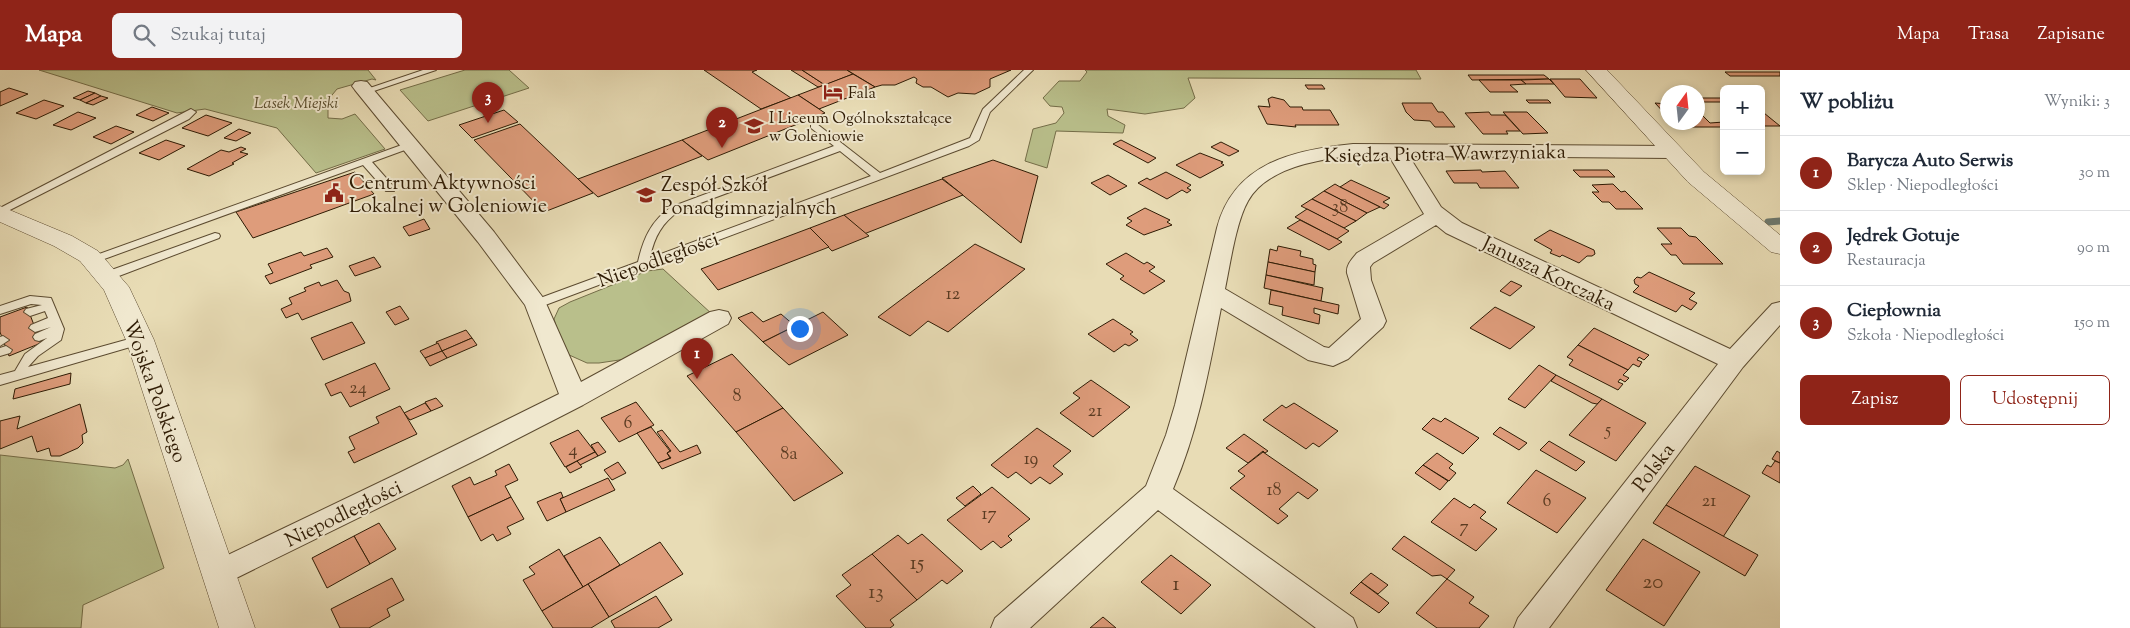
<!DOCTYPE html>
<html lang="pl">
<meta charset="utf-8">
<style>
:root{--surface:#fff;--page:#f2f2f3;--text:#1f2937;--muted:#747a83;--line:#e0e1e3;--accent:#8f2418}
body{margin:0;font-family:"Sorts Mill Goudy",serif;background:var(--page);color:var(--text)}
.controls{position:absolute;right:15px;top:15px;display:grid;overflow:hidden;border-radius:8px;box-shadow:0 2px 8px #0003}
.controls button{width:45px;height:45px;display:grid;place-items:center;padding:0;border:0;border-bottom:1px solid var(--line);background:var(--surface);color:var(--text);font:25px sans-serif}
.compass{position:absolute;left:1660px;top:15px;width:45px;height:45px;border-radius:50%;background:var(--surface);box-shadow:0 2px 8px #0003;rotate:15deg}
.you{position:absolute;left:799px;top:258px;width:18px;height:18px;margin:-12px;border:4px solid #fff;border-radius:50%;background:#1a73e8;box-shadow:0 0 0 8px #1a73e833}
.badge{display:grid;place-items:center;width:32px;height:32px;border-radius:50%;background:var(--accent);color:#fff;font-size:16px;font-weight:700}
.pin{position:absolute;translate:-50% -41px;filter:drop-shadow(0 1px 2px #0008)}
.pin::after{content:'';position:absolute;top:26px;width:18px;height:15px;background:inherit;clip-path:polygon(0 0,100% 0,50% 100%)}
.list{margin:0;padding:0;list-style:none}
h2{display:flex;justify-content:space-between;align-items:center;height:65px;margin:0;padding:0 20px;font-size:21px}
h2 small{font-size:16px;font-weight:400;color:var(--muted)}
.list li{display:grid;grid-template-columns:32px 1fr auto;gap:15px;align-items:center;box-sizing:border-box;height:75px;padding:0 20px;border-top:1px solid var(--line)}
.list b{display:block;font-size:19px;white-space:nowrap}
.list p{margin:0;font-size:16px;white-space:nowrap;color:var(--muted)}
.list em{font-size:16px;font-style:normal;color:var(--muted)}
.actions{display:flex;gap:10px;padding:15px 20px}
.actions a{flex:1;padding:11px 0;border:1px solid var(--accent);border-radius:8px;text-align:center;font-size:18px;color:var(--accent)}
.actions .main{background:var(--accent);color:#fff}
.icon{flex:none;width:28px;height:28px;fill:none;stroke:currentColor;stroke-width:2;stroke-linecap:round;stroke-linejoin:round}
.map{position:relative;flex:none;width:1780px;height:558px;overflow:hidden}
header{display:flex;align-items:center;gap:30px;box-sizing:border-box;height:70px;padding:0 25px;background:var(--accent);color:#fff}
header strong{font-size:24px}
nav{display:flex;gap:28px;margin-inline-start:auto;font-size:18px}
.search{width:350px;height:45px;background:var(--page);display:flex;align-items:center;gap:12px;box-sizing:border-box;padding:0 18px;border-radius:8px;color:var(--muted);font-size:19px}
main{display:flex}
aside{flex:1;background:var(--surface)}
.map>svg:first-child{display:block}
.green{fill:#b9bf8b;stroke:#746d48}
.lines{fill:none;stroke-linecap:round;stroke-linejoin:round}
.stream{stroke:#6e7a6f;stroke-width:7}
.building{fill:#de9c7b;stroke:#2e1b04}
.service-casing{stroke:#5c4b30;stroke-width:2}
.minor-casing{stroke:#5c4b30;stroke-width:2}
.tertiary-casing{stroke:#5c4b30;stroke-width:1}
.service{fill:#f0e8cf;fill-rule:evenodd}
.minor{fill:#f0e8cf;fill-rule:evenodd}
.tertiary{fill:#f0e8cf;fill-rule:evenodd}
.labels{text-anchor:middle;stroke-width:4;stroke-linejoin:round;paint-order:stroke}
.far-poi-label{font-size:16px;fill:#2e1b04;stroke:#f0e8cf;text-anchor:start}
.far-park-label{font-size:16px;font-style:italic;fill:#584c2c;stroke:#f0e8cf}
.number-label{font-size:18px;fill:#5a3b22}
.street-label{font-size:20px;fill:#2e1b04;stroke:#f0e8cf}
.poi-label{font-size:20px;fill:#2e1b04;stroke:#f0e8cf;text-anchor:start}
.near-number-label{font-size:21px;fill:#5a3b22}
</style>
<header>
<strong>Mapa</strong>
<div class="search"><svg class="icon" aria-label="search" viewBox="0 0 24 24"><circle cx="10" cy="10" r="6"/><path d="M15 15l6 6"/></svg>Szukaj tutaj</div>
<nav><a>Mapa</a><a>Trasa</a><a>Zapisane</a></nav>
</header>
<main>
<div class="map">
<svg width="1780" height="558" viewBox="0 0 1780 558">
<rect width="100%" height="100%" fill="#e8dcb5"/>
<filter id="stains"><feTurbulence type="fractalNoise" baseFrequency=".004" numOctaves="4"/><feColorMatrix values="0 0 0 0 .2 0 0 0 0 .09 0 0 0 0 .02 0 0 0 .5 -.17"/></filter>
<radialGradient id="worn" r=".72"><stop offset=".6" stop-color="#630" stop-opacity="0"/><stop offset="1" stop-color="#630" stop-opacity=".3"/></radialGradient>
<g class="green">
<path d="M39,0H368L376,10L372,9L337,19L328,30V48L342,49L355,44L385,79L316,103L277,58L205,39L177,43Z"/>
<path d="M465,0H509L529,18L428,51L400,20Z"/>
<path d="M1085,0H1416L1421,9L1188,8L1195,28L1184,38L1145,44L1107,39L1108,46L1125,55L1123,63L1056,61L1047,98L1025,91L1033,59L1056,53L1064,43L1062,37L1050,36L1043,28L1059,11H1080L1087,2Z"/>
<path d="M663,199L713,245L626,289L599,293H587L567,284L562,276L554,249L559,238L570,232L647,201Z"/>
<path d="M0,385L115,398L123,395L128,389L164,498L83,535L81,558H0Z"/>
</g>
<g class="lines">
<path class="stream" d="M1768,152L1780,151"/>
</g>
<g class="building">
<path d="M704,0H757L752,2L791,28L761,39Z"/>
<path d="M791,0H802L825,15L818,17Z"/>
<path d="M802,0H847L853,4L825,15Z"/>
<path d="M847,0H1011L990,9V17L975,24L958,23L948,27L931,17H923L916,13L917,9L914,7L895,15H882L875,17Z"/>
<path d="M1725,2H1780V6H1730Z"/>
<path d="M853,4L875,17L819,39L798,25Z"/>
<path d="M1468,5H1544L1549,9L1472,10Z"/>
<path d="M1549,9L1554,14H1526L1521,10Z"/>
<path d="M1550,9H1580L1597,28L1565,27Z"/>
<path d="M1479,10H1521L1526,14L1510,15L1518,22H1490Z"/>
<path d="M1305,15H1322L1325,19H1308Z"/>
<path d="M9,18L28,24L0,36V22Z"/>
<path d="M88,21L95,23L80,30L73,28Z"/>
<path d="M95,23L101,26L86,33L80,30Z"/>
<path d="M798,25L825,43L708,90L682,70Z"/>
<path d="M101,26L108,28L93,35L86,33Z"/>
<path d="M1272,27L1284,30L1290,37H1302L1303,40H1330L1339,55H1295L1296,57L1267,54L1258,36L1270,37L1268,29Z"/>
<path d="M1700,28H1724V32H1704Z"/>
<path d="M44,30L64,36L36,49L16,43Z"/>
<path d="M1526,30H1548L1551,33H1529Z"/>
<path d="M1402,33H1432L1438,42H1443L1455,57H1435L1430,51L1414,50L1406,42Z"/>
<path d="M1655,33L1668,34V47Z"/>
<path d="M152,37L169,43L153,51L136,45Z"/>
<path d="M504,40L518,52L472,68L459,55Z"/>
<path d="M1698,41L1710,53L1724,52V57H1678L1673,52H1698Z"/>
<path d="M78,42L96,48L71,60L53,55Z"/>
<path d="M1489,42L1491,45H1505L1520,61H1506L1508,64H1483L1465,43Z"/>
<path d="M1503,42H1527L1548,63L1523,64Z"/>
<path d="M1761,42L1764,43L1780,56H1761Z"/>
<path d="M206,45L232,53L208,66L182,58Z"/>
<path d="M520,54L578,109L593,123L544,142L474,70Z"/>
<path d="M116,56L134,62L111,74L93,67Z"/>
<path d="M239,59L251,63L236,71L224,68Z"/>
<path d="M166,70L185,76L159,90L139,83Z"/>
<path d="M682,70L702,86L598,127L578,109Z"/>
<path d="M1121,70L1156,88L1148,93L1113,74Z"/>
<path d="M1221,72L1239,81L1229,86L1211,77Z"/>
<path d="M241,77L246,79L240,82L248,84L232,93L234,94L209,106L187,99L221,80L229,82Z"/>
<path d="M1200,83L1223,92L1221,93L1224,95L1200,108L1176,95Z"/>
<path d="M993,90L1038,106L1021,173L942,108Z"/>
<path d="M1481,100L1482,102L1505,101L1519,118H1480L1477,113H1454L1446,101Z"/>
<path d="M1573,100H1608L1615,107H1580Z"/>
<path d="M355,102L374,124L253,168L236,142Z"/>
<path d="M1166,102L1191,115L1187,118L1191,120L1187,123L1182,120L1167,129L1138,113L1147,108L1150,110Z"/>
<path d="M1108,105L1127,116L1110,125L1091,113Z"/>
<path d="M942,109L963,125L864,164L844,145Z"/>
<path d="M1351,110L1390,128L1383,132L1389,135L1384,139L1340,117Z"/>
<path d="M1335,114L1340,117L1380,137L1367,143L1324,121Z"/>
<path d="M1613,114L1621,122L1625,121L1643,139H1616L1609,132H1602L1592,122H1599L1592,115Z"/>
<path d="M1324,121L1367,143L1356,151L1312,129Z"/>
<path d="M1312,129L1356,151L1344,158L1301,136Z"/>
<path d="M1145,138L1170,150L1167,152L1172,155L1144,165L1126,155L1132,151L1127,148Z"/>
<path d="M1307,139L1344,158L1349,161L1337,169L1295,147Z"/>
<path d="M844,145L869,166L832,181L810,158Z"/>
<path d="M424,149L430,159L409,166L403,157Z"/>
<path d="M1300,150L1337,169L1342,172L1329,180L1287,158Z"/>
<path d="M810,158L829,177L718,220L701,199Z"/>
<path d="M1657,158H1681L1689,166L1696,167L1723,194H1683L1676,185H1671L1661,174H1672Z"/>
<path d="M1550,160L1594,180L1595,184L1592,186H1587L1579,193L1562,185L1560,187L1550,183L1552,180L1534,170Z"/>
<path d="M975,174L1025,199L948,262L928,251L910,266L878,247Z"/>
<path d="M1278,176L1301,181L1300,186L1313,189V194L1316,195L1315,202L1268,192L1270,179L1277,181Z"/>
<path d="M327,178L333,187L310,195L312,198L270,214L265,206L273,203L268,194L301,182L304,186Z"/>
<path d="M1126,183L1144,194L1147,192L1155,197L1149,201L1165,211L1144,224L1120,209L1124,206L1106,194Z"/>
<path d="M374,187L381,197L355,206L349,196Z"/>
<path d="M1268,192L1315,202L1314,215L1266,205Z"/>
<path d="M1649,202L1695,223L1689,229L1697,233L1691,240L1682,235L1676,242L1633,222L1639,216L1635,214L1634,210L1637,207L1641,208Z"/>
<path d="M1266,205L1323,218L1321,231L1264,218Z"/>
<path d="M337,210L344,221L349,223L351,231L302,250L298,243L286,248L281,239L292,234L289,228L306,221L304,218L319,212L321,216Z"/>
<path d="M1511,211L1522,216L1510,226L1500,221Z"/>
<path d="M1271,220L1339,235L1338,244L1314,238V243L1320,245L1319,254L1282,245L1283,237L1269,234Z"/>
<path d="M400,236L409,249L395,255L386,242Z"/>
<path d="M27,237L41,273L9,286L0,262V247Z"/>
<path d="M1495,237L1535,257L1510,279L1470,258Z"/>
<path d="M752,242L763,252L781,244L795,256L763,272L738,248Z"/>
<path d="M823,242L848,265L789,295L763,272Z"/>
<path d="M1113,249L1133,262L1130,264L1138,270L1129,276L1125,274L1114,282L1088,264Z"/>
<path d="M352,252L365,273L323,290L311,268Z"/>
<path d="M1594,258L1649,285L1644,290L1639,287L1637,290L1642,292L1639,297L1633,294L1628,300L1578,275Z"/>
<path d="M466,260L472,268L442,281L436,272Z"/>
<path d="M472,268L477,275L447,288L442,281Z"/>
<path d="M438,273L442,281L425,288L420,281Z"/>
<path d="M1578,275L1628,300L1623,305L1629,308L1625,312L1620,309L1618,312L1623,314L1618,320L1569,295L1573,290L1567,287Z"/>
<path d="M442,281L447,288L430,296L425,288Z"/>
<path d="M732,284L783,338L736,362L687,306Z"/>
<path d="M375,293L390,319L350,337L341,322L331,326L325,314Z"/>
<path d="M1539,295L1556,305L1525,338L1508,329Z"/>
<path d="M71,303L70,314L13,329L15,319Z"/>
<path d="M1556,305L1602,329L1597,334L1592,333L1551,311Z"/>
<path d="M1091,310L1130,337L1093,367L1060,343L1080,328L1073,323Z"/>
<path d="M436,328L443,336L431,341L425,332Z"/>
<path d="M1602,329L1646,353L1616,391L1569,365Z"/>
<path d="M636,332L654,355L619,372L601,348Z"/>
<path d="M425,333L431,341L410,350L404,343Z"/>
<path d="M1294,333L1338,361L1319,377L1313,373L1306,379L1263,350L1282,335L1286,338Z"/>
<path d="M80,334L87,362L82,365L83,373L78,378L60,386H51L49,378L37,382L32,366L0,379V351L20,346L17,359Z"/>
<path d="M400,336L417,364L354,393L348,382L355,379L349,367L379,353L376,347Z"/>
<path d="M783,338L843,403L794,431L736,362Z"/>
<path d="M1433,348L1441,352L1445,348L1479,368L1463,384L1422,359Z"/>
<path d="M651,357L670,381L667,383L670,388L658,393L637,363Z"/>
<path d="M1500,357L1527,373L1519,380L1493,364Z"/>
<path d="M1037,358L1071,381L1053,396L1063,404L1050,414L1040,407L1031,414L1016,402L1008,408L991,395Z"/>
<path d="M578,360L595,382L565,397L550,373Z"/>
<path d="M662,360L680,382L697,375L701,383L662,399L658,393L671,388L667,383L671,381L657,362Z"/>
<path d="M1244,364L1268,381L1265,383L1263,381L1248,393L1226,378Z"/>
<path d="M1549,371L1585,392L1576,401L1540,380Z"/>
<path d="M598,372L606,382L598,386L591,375Z"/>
<path d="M1777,381L1780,383V393L1772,389Z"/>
<path d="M595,382L598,386L580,395L577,391Z"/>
<path d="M1263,382L1318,420L1308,429L1298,422L1279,439L1288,446L1278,454L1230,418L1245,406L1238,401Z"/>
<path d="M1437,383L1453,394L1449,398L1456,403L1449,411L1423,395Z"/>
<path d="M577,391L582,397L570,403L566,397Z"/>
<path d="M1775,391L1780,393V413L1762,403L1767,395L1771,397Z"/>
<path d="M618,392L626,403L612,410L604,400Z"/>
<path d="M509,394L518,410L505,416L511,427L468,447L452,416L470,407L474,415L497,405L495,401Z"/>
<path d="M1423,395L1448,411L1440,420L1415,403Z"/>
<path d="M1695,396L1750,426L1723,467L1666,435Z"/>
<path d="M1536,400L1586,428L1557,463L1507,433Z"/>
<path d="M608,408L615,420L566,442L560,429Z"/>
<path d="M973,416L981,424L965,436L956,428Z"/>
<path d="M992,417L1030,449L1008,466L1012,470L1001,478L993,471L981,480L947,450Z"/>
<path d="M561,422L563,427L560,429L566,442L547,451L537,432Z"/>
<path d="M511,427L524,449L507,457L511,464L497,471L493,464L481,471L468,447Z"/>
<path d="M1454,428L1470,438L1474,434L1486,442L1480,448L1497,459L1476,481L1431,452Z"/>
<path d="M1666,435L1758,485L1745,506L1653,453Z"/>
<path d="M379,453L396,479L370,494L354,466Z"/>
<path d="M922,464L963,501L947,514L942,510L917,530L872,484L898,465L908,474Z"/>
<path d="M354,466L370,494L327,518L312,488Z"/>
<path d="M1404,466L1455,500L1447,509L1441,505L1432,506L1392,479Z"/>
<path d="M600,467L620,495L583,517L564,486Z"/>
<path d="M1643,469L1700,502L1664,556L1606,520Z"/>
<path d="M660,472L683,504L609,547L588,514Z"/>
<path d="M559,479L583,517L542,541L523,510L535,504L529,497Z"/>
<path d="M872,484L917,530L890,550L894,555L890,558H866L836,526L851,515L842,505Z"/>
<path d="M1171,485L1211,515L1181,544L1141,512Z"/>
<path d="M1371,503L1388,515L1378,524L1361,512Z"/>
<path d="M392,508L404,530L387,539L390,546L369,558H340L331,539Z"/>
<path d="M1447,509L1474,527L1469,533L1489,546L1479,558H1437L1416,543Z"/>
<path d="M1361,512L1389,533L1379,543L1350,523Z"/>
<path d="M588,514L609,547L591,558H553L542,541Z"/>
<path d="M656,526L672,550L658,558H615L611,551Z"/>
<path d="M1103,547L1116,558H1090Z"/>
</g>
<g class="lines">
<g class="service-casing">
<g id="service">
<path d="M423,0H436L368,23H362L361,21Z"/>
<path d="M1024,0H1033L990,42L979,70L969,76L540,237H532L530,234L532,231L638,192C643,169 651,151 671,137L834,76L811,58V54H817L880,103L970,68L983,39ZM840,81L871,106L650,188C654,167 662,153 679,141Z"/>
<path d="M191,39L196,42L189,49L0,145V138Z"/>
<path d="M410,72L413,73V77L372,92L394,117L395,119L394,121H386L363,95L96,192H88L86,190L88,188Z"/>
<path d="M215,163L219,164L220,166L219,168L111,209L107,210L101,206L103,203Z"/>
<path d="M30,226L51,228L64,259L61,270L38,286L28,297L140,266L146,270L144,273L0,315V305L15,301L25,284L47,268L39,271L35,270L33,267L35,264L51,257L35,262L29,258L31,255L48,248L45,241L30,246L24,242L26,239L42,235L31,234L0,244V236Z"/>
<path d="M3,266L9,270L0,276V267Z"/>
<path d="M6,276L12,280L10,283L0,286V278Z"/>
</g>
</g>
<g class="minor-casing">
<g id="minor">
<path d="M361,11L367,12L494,162L544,229L581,312L710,242L719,240L728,242L731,248L728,254L583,335L482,387L220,516L209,512L204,503L209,494L399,403L559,324L525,235L478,172L355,20L352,16L355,12Z"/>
<path d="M1353,74L1672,76L1679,78L1682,82L1679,86L1672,88L1409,86L1441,137L1462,153L1730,279L1772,234L1780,232V255L1743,297L1549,558H1514L1518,548L1718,294L1446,163L1436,155L1373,193L1370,197L1371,210L1386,251L1383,257L1348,289L1333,296L1308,290L1221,238C1209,300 1198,361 1173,419L1353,548L1357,558H1316L1158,440L1030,558H991L995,548L1146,416L1166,365L1175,335L1217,158C1234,93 1293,80 1353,74ZM1353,86H1389L1424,144L1357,183C1352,189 1346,195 1347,203L1361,249L1329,278L1324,277L1225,219C1230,195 1236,152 1248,131C1266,98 1319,89 1353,86Z"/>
</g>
</g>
<g class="tertiary-casing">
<g id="tertiary">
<path d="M1586,0H1607L1704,102L1780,165V184L1771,182L1688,112Z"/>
<path d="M0,136L72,166L98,181L129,217L154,270L255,558H219L126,270L104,220L80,191L54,176L0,152Z"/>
</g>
</g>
<use href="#service" class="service"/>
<use href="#minor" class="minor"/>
<use href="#tertiary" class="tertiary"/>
</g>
<defs>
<g id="hotel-bare" transform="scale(1.5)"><path d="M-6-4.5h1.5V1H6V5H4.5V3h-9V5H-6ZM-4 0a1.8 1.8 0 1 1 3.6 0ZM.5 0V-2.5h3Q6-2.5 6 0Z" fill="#8f2418" stroke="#f0e8cf" stroke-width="2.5" paint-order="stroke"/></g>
<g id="school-bare" transform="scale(1.5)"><path d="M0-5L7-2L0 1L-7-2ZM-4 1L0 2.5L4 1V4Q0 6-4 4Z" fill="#8f2418" stroke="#f0e8cf" stroke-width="2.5" paint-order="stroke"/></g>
<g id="civic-bare" transform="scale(1.5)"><path d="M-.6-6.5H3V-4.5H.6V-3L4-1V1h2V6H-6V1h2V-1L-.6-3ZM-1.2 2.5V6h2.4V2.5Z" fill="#8f2418" stroke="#f0e8cf" stroke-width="2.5" paint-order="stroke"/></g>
</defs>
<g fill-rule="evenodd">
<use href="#hotel-bare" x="833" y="22"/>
<use href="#school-bare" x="754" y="56"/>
<use href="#civic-bare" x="334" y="123"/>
<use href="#school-bare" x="646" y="125"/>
</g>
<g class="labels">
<g class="far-poi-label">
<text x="848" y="28">Fala</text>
<text x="769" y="53">I Liceum Ogólnokształcące<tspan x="769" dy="18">w Goleniowie</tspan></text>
</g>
<g class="far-park-label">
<text x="296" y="38">Lasek Miejski</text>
</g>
<g class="number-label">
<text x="1340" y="142">38</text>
<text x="953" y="229">12</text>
<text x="358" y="323">24</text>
<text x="737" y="331">8</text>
<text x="1095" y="346">21</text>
<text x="628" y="358">6</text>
<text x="1608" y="365">5</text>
<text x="573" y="385">4</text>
<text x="789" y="389">8a</text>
<text x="1031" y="394">19</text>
<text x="1274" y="425">18</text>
<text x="1547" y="436">6</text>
<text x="1709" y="436">21</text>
<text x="989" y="449">17</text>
<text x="1464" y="462">7</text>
</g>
<g class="street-label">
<text transform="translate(1445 83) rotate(-1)" y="7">Księdza Piotra Wawrzyniaka</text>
<text transform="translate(658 189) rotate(-20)" y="7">Niepodległości</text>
<text transform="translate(1549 203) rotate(26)" y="7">Janusza Korczaka</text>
<text transform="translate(156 321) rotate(70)" y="7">Wojska Polskiego</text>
<text transform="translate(1653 397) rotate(-53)" y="7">Polska</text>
<text transform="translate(343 443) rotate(-26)" y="7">Niepodległości</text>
</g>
<g class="poi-label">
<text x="349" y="119">Centrum Aktywności<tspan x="349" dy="23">Lokalnej w Goleniowie</tspan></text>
<text x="661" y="121">Zespół Szkół<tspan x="661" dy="23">Ponadgimnazjalnych</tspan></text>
</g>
<g class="near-number-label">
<text x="917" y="499">15</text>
<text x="1653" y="518">20</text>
<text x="1176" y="520">1</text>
<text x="876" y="528">13</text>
</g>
</g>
<rect width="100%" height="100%" filter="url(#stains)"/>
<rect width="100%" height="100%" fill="url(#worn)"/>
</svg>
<div class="controls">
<button>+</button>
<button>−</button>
</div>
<svg class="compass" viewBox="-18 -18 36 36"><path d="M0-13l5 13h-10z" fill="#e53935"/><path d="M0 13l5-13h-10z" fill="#747a83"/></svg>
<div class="you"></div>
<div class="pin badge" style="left:697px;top:309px">1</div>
<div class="pin badge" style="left:722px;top:78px">2</div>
<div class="pin badge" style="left:488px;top:53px">3</div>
</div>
<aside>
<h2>W pobliżu<small>Wyniki: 3</small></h2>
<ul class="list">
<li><span class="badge">1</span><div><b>Barycza Auto Serwis</b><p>Sklep · Niepodległości</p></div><em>30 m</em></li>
<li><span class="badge">2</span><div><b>Jędrek Gotuje</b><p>Restauracja</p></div><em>90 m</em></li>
<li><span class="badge">3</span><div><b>Ciepłownia</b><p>Szkoła · Niepodległości</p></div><em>150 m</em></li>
</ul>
<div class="actions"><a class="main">Zapisz</a><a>Udostępnij</a></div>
</aside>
</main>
